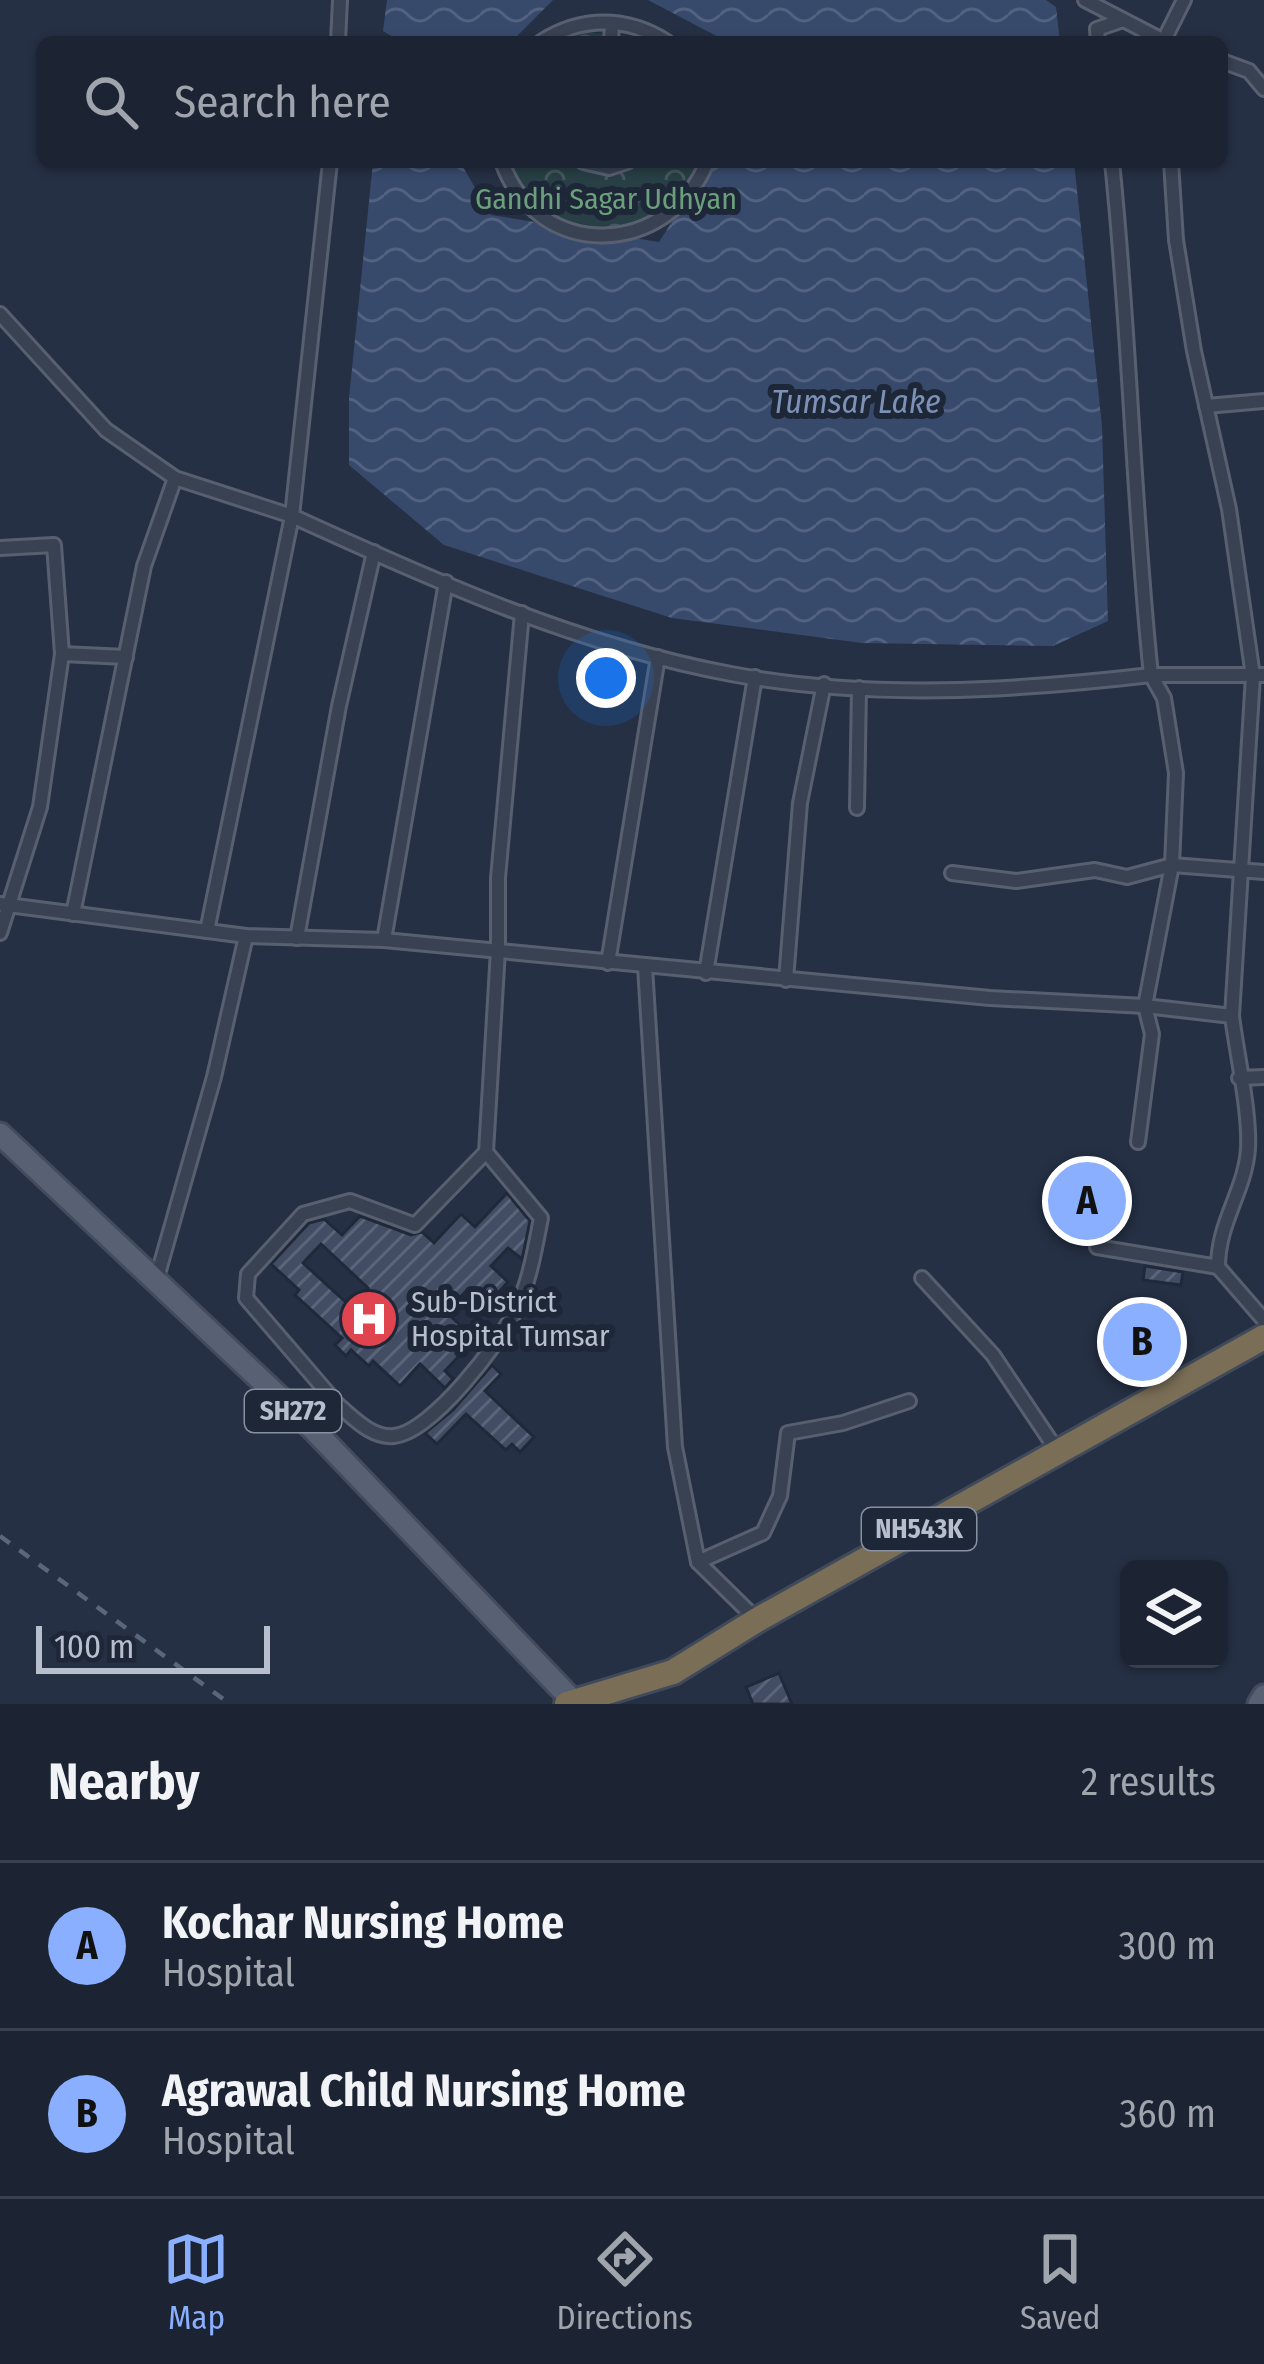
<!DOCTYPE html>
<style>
:root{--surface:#1c2433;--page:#252c3b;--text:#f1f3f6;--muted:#a0a4ac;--line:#3a414e;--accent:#8aaffe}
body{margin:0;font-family:"Fira Sans Condensed",sans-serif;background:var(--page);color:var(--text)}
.controls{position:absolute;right:36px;bottom:36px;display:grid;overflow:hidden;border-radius:18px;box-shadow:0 3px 9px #0004}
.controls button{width:108px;height:108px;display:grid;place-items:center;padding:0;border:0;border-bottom:3px solid var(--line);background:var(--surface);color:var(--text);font:60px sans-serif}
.scale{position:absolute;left:36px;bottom:30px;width:234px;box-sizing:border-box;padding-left:12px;border:6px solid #b7becd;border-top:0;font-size:33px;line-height:42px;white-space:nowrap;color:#b7becd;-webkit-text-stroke:9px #1e2738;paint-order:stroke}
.you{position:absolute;left:606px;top:678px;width:42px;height:42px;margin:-30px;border:9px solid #fff;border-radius:50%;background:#1a73e8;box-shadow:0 0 0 18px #1a73e833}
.badge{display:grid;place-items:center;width:78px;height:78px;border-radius:50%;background:var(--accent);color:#111;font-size:39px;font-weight:700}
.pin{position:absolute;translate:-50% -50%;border:6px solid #fff;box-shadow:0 3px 12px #0006}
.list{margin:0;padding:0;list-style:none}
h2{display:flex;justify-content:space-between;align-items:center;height:156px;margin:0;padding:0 48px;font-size:51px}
h2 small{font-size:39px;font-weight:400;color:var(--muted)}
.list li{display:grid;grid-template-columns:78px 1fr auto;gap:36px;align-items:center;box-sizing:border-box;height:168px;padding:0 48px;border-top:3px solid var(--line)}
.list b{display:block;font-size:45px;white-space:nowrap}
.list p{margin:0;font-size:39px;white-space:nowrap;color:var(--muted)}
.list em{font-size:39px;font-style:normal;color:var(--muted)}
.icon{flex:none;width:66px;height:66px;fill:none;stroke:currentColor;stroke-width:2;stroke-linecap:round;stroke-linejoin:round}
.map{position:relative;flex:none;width:1264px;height:1704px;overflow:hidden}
.search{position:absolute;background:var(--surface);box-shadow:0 3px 9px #0004;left:36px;right:36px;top:36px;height:132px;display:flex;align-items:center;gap:30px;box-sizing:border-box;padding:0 42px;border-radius:18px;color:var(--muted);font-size:45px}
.sheet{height:492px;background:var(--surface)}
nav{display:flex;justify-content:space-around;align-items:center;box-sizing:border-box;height:168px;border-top:3px solid var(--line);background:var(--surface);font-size:33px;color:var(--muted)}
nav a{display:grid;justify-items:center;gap:6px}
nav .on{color:var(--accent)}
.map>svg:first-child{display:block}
.park{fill:url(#park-crowns)}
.water{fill:url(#water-waves)}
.building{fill:url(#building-hatch);stroke:#20293a;stroke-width:3;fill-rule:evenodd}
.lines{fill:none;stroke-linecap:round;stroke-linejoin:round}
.street-casing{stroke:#586070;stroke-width:18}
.primary-casing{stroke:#434b5c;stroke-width:27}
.highway-casing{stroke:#414a5a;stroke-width:30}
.street{stroke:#394253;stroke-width:12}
.primary{stroke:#576173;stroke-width:21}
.highway{stroke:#7a6e56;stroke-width:24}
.rail{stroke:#5b667a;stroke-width:4.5;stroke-dasharray:12 12;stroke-linecap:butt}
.labels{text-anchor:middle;stroke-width:12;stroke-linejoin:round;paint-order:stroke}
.shield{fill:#1e2738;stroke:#8991a0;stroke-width:3}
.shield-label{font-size:27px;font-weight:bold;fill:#b7becd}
.park-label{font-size:30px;fill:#6c9f7b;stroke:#1e2738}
.poi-label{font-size:30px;fill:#b7becd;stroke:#1e2738;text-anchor:start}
.water-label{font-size:33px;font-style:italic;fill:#7c91b6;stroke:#1e2738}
</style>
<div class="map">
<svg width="1264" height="1704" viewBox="0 0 1264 1704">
<defs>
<pattern id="park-crowns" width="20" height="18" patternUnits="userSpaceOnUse" patternTransform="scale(3)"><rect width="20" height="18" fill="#273f45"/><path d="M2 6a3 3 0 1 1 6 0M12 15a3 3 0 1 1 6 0" fill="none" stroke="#44595f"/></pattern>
<pattern id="water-waves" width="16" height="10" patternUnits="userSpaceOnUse" patternTransform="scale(3)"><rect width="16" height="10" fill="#384a6c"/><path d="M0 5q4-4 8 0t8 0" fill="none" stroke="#536280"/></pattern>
<pattern id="building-hatch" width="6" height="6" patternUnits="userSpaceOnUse" patternTransform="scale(3)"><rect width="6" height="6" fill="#424d64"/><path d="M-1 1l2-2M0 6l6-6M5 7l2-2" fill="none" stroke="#5b6579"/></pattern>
</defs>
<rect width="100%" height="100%" fill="#253044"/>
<g class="park">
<path d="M559,30L664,39L667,42H547Z"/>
<path d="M505,162H707L662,220L595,236L531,209Z"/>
</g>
<g class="water">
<path d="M387,0H553L511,42H401L383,31Z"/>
<path d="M648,0H1046L1056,7L1060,42H728Z"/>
<path d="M373,162H460L491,215L659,242L710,162H1074L1102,426L1108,621L1053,646L862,643L672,618L444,545L349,465V398Z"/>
</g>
<g class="building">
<path d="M1080,1191L1100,1193L1099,1209L1079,1206Z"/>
<path d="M507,1193L530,1221L522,1259L508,1248L491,1266L508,1282L496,1295L484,1304L468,1289L446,1312L475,1339L445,1371L453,1379L445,1388L420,1364L400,1386L373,1361L369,1366L351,1350L346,1356L335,1345L342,1338L295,1295L299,1290L271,1264L309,1223L324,1219L342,1235L360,1216L411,1235L422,1232L434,1243L461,1214L475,1227ZM321,1244L368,1288L350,1306L303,1263Z"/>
<path d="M1145,1266L1183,1272L1181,1285L1143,1280Z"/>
<path d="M1141,1321L1171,1360L1154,1373L1124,1334Z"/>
<path d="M492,1365L501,1374L485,1391L534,1437L520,1452L512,1444L506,1450L466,1414L437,1444L425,1433L453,1410Z"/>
<path d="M779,1673L792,1704H753L746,1687Z"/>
</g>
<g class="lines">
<g class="street-casing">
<g id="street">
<path d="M1085,0L1166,42"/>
<path d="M338,42L340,0"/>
<path d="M541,42C581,16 627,16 667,42"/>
<path d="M611,42L612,23"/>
<path d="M1098,42L1097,29L1123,20"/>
<path d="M1163,42L1184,0"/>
<path d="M1222,61L1249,71L1264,89"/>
<path d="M330,162L292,516C432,580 579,646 731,674C869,700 1013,691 1151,675C1133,504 1130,333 1112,162"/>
<path d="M502,162C538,262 668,258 707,162"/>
<path d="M583,162L609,168L627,162"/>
<path d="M0,314L106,430L175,478L292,516L207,931"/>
<path d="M1206,406L1264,401"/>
<path d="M0,548L54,545L62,654L40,807L0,933"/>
<path d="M62,654L126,657"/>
<path d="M857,808L859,688"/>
<path d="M952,873L1016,881L1095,870L1127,877L1172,865L1264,872"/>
<path d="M0,904L246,936L384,940L990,998L1145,1006L1232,1016L1253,676L1229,509L1194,351L1176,240L1171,162"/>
<path d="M73,914L144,566L175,478"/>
<path d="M297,938L339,706L374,552"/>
<path d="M384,940L446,582"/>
<path d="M608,963L658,657"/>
<path d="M645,967L675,1447L698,1562L757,1620"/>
<path d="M706,973L755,677"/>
<path d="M786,980L800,803L824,684"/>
<path d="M1232,1016C1237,1055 1250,1112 1248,1149C1245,1191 1218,1222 1218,1267L1264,1320"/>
<path d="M1239,1078L1264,1077"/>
<path d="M1138,1142L1152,1034L1145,1006L1172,865L1176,773L1164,698L1151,675H1264"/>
<path d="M1097,1247L1218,1267"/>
<path d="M922,1278L993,1355L1058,1452"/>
<path d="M156,1281L214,1077L246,936"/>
<path d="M338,1405C354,1418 371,1438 394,1436C432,1432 500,1343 516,1309C530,1281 535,1248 541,1218L486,1152"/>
<path d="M313,1429L338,1405L246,1298L248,1274L303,1214L350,1201L415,1225L486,1152L498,950V878L522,613"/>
<path d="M698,1562L763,1533L780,1496L788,1433L843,1423L909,1401"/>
</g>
</g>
<g class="primary-casing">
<g id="primary">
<path d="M0,1134L313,1429L574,1702"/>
<path d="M1259,1704L1264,1696"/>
</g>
</g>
<g class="highway-casing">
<path id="highway" d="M567,1704L673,1672L757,1620L1264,1337"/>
</g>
<use href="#street" class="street"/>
<use href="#primary" class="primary"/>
<use href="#highway" class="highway"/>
<path class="rail" d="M0,1536L230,1704"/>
</g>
<defs>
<g id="hospital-disc" transform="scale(3)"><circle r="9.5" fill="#e0444e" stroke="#1e2738"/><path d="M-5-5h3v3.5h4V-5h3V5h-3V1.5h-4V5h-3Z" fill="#fff"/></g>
</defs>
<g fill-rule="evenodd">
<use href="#hospital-disc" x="369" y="1319"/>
</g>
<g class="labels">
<g class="shield">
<rect x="245" y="1390" width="96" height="42" rx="9"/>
<rect x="862" y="1508" width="114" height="42" rx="9"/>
</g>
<g class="shield-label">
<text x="293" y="1420">SH272</text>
<text x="919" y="1538">NH543K</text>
</g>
<g class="park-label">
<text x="606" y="209">Gandhi Sagar Udhyan</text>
</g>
<g class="poi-label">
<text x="411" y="1312">Sub-District<tspan x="411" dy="34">Hospital Tumsar</tspan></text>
</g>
<g class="water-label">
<text x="856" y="413">Tumsar Lake</text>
</g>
</g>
</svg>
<div class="controls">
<button><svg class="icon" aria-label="layers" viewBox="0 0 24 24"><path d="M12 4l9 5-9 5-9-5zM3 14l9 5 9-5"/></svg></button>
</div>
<div class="scale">100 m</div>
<div class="you"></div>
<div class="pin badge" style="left:1087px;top:1201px">A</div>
<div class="pin badge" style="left:1142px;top:1342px">B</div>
<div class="search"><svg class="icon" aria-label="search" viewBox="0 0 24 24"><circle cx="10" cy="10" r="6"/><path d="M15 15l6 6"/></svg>Search here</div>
</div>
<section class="sheet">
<h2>Nearby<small>2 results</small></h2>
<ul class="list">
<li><span class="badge">A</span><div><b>Kochar Nursing Home</b><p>Hospital</p></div><em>300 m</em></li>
<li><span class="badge">B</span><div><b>Agrawal Child Nursing Home</b><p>Hospital</p></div><em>360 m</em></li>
</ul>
</section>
<nav>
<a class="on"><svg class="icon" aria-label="map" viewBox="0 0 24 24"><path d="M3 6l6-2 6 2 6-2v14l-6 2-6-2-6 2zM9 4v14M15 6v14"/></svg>Map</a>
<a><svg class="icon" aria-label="directions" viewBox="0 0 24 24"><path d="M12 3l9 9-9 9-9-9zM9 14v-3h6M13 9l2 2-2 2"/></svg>Directions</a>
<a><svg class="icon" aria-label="saved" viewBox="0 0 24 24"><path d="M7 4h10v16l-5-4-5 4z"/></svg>Saved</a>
</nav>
